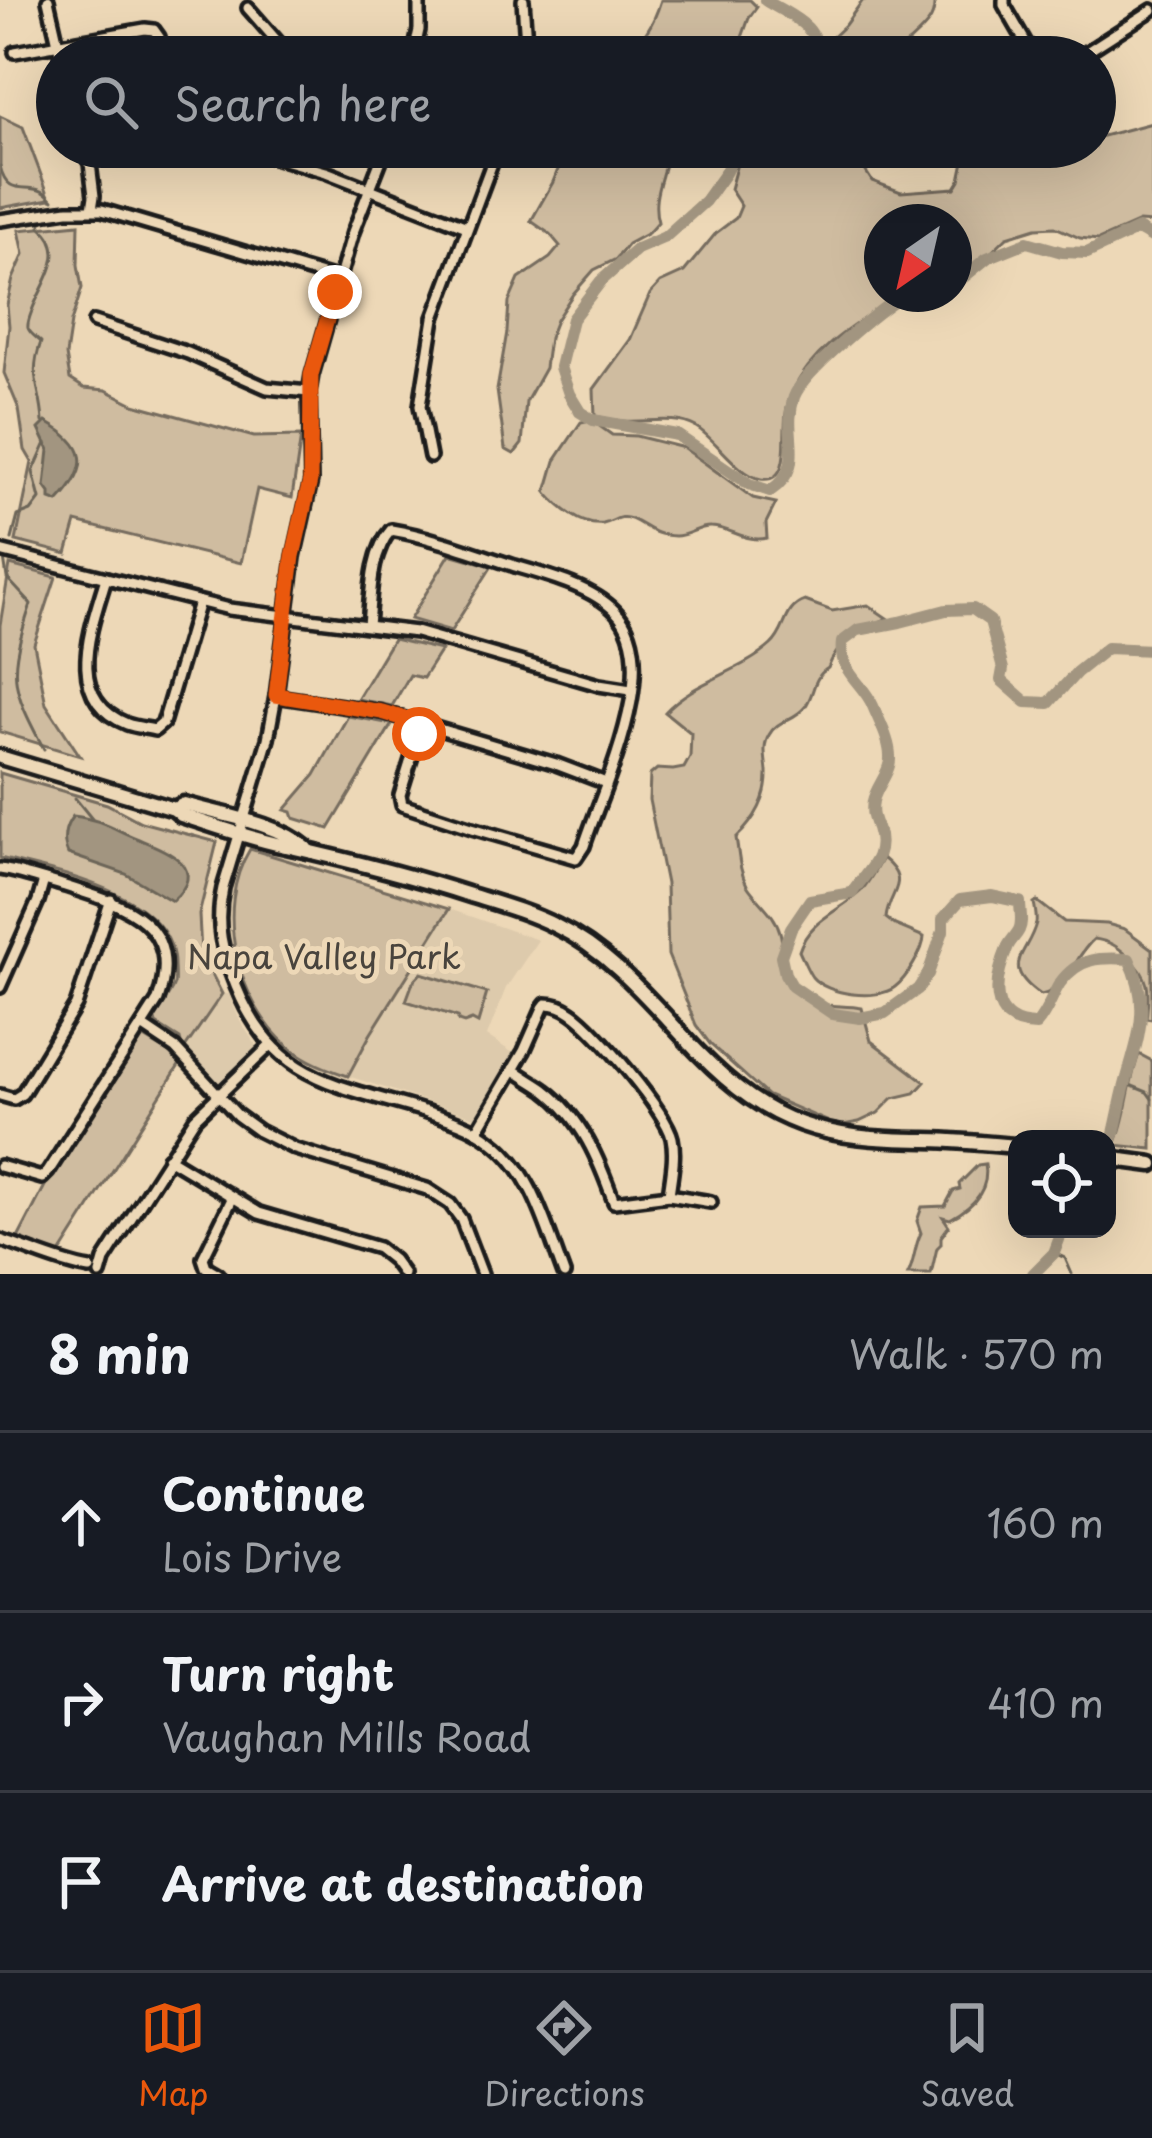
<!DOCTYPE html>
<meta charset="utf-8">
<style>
:root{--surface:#171b24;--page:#20242c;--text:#f1f3f6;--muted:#9ea1a6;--line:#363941;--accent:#ea580c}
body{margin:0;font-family:"Playpen Sans",sans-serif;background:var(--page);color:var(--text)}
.controls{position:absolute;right:36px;bottom:36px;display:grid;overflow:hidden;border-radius:24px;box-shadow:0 12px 48px #0002}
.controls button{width:108px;height:108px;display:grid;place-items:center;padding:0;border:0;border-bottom:3px solid var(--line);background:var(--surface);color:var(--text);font:60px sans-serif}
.compass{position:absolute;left:864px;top:204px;width:108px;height:108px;border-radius:50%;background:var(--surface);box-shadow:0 12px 48px #0002;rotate:214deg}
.stop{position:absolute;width:36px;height:36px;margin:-27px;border:9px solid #ea580c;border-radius:50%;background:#fff}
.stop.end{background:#ea580c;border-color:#fff;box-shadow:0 3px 12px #0008}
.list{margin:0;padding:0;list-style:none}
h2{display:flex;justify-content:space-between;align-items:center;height:156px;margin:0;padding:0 48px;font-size:51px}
h2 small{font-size:39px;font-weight:400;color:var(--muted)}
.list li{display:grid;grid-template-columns:78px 1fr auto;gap:36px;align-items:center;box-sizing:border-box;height:180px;padding:0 48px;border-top:3px solid var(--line)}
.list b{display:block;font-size:45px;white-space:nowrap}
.list p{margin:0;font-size:39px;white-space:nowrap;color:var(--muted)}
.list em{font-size:39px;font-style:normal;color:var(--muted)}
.icon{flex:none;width:66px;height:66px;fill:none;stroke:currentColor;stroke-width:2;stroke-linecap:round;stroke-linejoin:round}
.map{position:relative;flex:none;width:1152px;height:1274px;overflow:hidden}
.search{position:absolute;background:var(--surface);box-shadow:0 12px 48px #0002;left:36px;right:36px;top:36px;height:132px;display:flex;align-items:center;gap:30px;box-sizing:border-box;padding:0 42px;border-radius:66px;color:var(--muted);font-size:45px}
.sheet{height:696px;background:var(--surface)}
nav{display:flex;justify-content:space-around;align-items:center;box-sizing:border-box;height:168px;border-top:3px solid var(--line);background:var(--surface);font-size:33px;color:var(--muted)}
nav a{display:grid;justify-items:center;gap:6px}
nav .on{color:var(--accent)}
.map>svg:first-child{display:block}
.built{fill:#ddcaac}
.green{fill:#cfbca0;stroke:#766c5e;stroke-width:3}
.water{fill:#a29580;stroke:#6c6558;stroke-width:3}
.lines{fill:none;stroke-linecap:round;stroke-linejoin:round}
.stream{stroke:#6c6558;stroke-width:3}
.river{stroke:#a29580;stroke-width:12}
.minor-casing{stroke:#1c1c1c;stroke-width:18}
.major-casing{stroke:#1c1c1c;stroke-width:21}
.minor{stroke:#edd8b7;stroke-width:9}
.major{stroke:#edd8b7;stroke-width:12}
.route{stroke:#ea580c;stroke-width:15}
.labels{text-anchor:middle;stroke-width:10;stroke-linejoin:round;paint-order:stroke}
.park-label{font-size:33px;fill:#49443d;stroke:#edd8b7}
</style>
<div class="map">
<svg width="1152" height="1274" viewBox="0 0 1152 1274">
<rect width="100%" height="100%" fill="#edd8b7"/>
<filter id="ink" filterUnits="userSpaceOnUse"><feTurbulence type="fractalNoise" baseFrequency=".00833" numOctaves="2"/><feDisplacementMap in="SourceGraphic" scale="24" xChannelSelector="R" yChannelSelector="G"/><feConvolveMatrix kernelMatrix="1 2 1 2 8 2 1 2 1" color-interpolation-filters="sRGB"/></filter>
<g filter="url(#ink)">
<g class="built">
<path d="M449,909L538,940L506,988L487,1036L513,1053L475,1117L348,1076L370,1035Z"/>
<path d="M222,994H229L240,1021L258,1048L219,1085L213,1083L183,1051Z"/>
</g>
<g class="green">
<path d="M661,0H750L757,7L749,18L735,57H622C644,39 653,26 661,0Z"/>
<path d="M863,0H934C935,16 930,22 919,33C888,66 862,57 820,57L819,52L825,44L845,25Z"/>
<path d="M0,116L23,127L50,199L0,208Z"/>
<path d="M1152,123V223L1139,222L1098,240L1080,238L1055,227L1036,228L1007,237L979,264L954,271V222H882V294H901C860,322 815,345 792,392C787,402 785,417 785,428C784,444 789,483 761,479C739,476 714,437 696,427C674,415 646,423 623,421C613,420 604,418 595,416L594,389L630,340L650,294L660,283L684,272L716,233L736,218L741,206L730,189L739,156L755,165L771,159L780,147H843L856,156L872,181L901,192L955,188L960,180L967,147H1095V138Z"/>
<path d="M567,147H668C666,174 650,195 658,222L648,233L628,244L616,259L594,270L573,294L556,320L549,338L545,368L526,402L522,444L514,454L505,449L497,390L507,332L509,302L519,279L550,258L560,246L550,234L531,221L553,182Z"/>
<path d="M79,224L78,265L82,288L71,322L66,355L70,379L84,388L106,390L134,404L254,437L301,436L292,498L257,489L241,563L76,522L67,554L16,541L32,462L25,450L19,409L4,373L9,326L7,305L13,279L24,254L19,230Z"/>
<path d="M591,420L612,435L636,436L684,448L753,498L776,503L766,523L767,538C746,543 732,528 711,527C699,526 688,536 675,536C651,535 649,527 631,519C619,514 614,522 603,524C582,527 559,507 546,492L555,461L581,422Z"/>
<path d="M450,554L492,566L451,631L410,619Z"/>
<path d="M10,565L56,577L34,644L46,704L80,756L0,732V625Z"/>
<path d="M805,601L832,611L868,605L887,618C861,631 839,639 828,668C812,678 815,693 805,707C795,720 777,720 769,735C762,747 766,759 767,772C768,799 755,820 736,838C739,854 739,871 747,885C757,901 775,913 780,932C786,953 779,979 798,995C814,1009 841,1004 862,1008L871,1041L925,1082L915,1093L893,1098L878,1113L859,1122L843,1125L831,1123L768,1096L710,1044L696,1025L668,955L666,884L649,800L650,775L657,769L673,770L684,768L690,757L691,733L665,712C693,681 740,673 771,645C787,631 783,608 805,601Z"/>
<path d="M393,639L441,650L423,678L410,675L392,706L357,699Z"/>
<path d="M348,716L392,724L329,829L294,818L292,812L285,810L315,775Z"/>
<path d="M0,773L107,804L141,822L217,842L199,915L201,953L222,994L183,1051L180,1039L156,1024L154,1016C160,1007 171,994 174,984C175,982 174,966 174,965C173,893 55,872 0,858Z"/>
<path d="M250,849L449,909L370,1035L348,1076C327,1069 306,1061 289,1047C237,1004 213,908 250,849Z"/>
<path d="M882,858C913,883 889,890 886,918L895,925L924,937C924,950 906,979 895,987C877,1001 827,995 812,977C807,970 803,959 799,951C809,920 839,912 861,891C869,882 876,869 882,858Z"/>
<path d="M1037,901L1064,922L1107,924L1125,929L1152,949V1019L1146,1018C1150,989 1150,977 1128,956C1117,946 1109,941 1094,939C1073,957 1070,989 1041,995C998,965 1028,955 1036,923C1037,919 1035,907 1034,903Z"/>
<path d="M421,973L487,993L478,1023L472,1020L464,1023L458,1021V1017L406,1001L413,982Z"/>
<path d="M141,1036L168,1052L180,1064L60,1254L17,1240L49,1178Z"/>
<path d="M1139,1054L1152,1061V1149L1115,1145C1127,1116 1128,1084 1139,1054Z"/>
<path d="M985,1164C990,1190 973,1207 950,1219L943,1217L949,1226L941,1237V1244L937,1248L931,1274H908C915,1260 914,1247 921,1233L917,1221L922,1207L945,1206L953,1191L960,1189L959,1184L978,1165Z"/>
</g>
<g class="water">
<path d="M46,422C88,445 92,466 58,502L50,499V493L45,486L49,450L39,429Z"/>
<path d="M73,816C103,820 110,827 136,838C164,850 212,866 172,901L126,874L68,854C62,841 64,827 73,816Z"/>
</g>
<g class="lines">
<g class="stream">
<path d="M0,166C9,204 33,175 53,200"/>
<path d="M43,422C41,386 28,379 41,342C37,338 29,333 28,328C27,322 31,314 33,308C44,280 70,251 40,227L44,219"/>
<path d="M12,539L18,516L31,511L40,499L33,472L46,443"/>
<path d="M4,558L7,578L31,604C8,673 9,684 44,749"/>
<path d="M75,798L92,819"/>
<path d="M1125,1083L1147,1092L1152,1099"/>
<path d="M1054,1253L1065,1258L1072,1274"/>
</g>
<g class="river">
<path d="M765,0C789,16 821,25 816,57"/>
<path d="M738,147L725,173L705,201L665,237L637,249L601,281L572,319L560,367L569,394L580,412L593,420L677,435L749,484L770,491C809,464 781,436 794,397C803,372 880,309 904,294"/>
<path d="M954,285L987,258L1027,242L1062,252L1087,253L1138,229L1152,237"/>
<path d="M1107,1148L1112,1141C1117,1123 1120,1103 1125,1085C1138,1038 1152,1005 1129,959C1100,957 1079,957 1060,983C1051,997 1048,1012 1036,1025C986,1024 994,980 1008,946C1011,940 1016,936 1019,930C1023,922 1020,912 1020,902L992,896L960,900L943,919V931L928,974L918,989L885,1013L860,1018L833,1014L792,986L785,974L781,956L791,928L810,900L852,893C867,870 887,858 877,828C873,818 871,813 873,801C876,787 890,773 890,759C891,742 879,721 873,706C863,682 838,672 842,642L858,630L900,622L946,610L973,609L990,621L1003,669L1001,680L1026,702L1049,703L1077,672L1107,648L1152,650"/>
<path d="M1033,1274L1054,1253L1063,1229"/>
</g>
<g class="minor-casing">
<g id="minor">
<path d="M48,0L61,57"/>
<path d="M523,0L527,57"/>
<path d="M1004,0V5L1034,57"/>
<path d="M248,8L291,57"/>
<path d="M15,52L145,29L154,30L159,37L163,57"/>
<path d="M413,57L419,30V0"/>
<path d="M1079,57L1152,10"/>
<path d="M88,147L94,196L92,209"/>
<path d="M239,147L326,172L467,227"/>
<path d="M386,147L353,232L312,375L309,392L311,481L294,557L276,696L268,739L223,888C215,925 222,952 236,986C274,1081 335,1084 424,1111C447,1118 471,1125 490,1140C533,1171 546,1227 564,1274"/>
<path d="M0,220L68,210H102L339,280"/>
<path d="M94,322L188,353L267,388L309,392"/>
<path d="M430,457L420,406L434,318L498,147"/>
<path d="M0,551L229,609L416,632L599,685L631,690"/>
<path d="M106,578C92,626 62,698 127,724C135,727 146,728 155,730L163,723L199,602"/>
<path d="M368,625C371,595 370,553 391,530C433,537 475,553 515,566C546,575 592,587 615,611C666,662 602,789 584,846L576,858L472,828L402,805L400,795L422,724"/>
<path d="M276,696L382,712L556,764L606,783"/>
<path d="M0,869C22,872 44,880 65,886C125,905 184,923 158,1000L48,1172L42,1178L0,1166"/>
<path d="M0,987L38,901L44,880"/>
<path d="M142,1026L175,1048L237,1115L259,1131L295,1149L427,1189L450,1204L461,1219L482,1274"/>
<path d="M513,1069C524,1077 535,1083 545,1090C582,1118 599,1160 614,1202L669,1195L711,1202"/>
<path d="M0,1095L14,1099L22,1094L76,1005L111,900"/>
<path d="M477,1131L524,1051L543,1008L546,1004C557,1004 564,1007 572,1013C596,1029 666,1112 672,1138C676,1156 671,1177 669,1195"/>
<path d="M168,1158L259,1213L378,1248L393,1260L403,1274"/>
<path d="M0,1240C29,1249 60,1264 90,1269"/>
<path d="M100,1274L104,1260L195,1118L270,1046"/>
<path d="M218,1274L206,1267L203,1258L232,1199"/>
</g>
</g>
<g class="major-casing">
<g id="major">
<path d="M0,757L174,809L181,815C216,826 251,839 286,846C348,860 409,875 470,895C499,904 528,912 556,926C614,954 654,1006 698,1052C771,1127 824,1139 926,1140C956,1140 987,1144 1017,1146"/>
<path d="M174,809L184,804C221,815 277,823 306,848"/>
<path d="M1107,1158L1152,1164"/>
</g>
</g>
<use href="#minor" class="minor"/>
<use href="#major" class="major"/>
</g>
</g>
<g class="lines" filter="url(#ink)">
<path class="route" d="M335,292L311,375L310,481L293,556L276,695L382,712L422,724L419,734"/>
</g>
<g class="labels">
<g class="park-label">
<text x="324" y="969">Napa Valley Park</text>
</g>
</g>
</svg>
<div class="controls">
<button><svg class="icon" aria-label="locate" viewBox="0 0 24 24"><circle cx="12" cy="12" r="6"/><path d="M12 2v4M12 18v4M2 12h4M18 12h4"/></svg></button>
</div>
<svg class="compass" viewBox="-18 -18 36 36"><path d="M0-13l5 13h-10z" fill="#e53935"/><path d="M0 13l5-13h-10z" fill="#9ea1a6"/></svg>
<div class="stop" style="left:419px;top:734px"></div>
<div class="stop end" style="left:335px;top:292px"></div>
<div class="search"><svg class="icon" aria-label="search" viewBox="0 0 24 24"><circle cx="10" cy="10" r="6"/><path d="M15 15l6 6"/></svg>Search here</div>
</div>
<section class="sheet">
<h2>8 min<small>Walk · 570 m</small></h2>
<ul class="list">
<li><svg class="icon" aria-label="ahead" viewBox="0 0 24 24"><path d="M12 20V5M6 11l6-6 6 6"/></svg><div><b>Continue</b><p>Lois Drive</p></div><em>160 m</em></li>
<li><svg class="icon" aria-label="right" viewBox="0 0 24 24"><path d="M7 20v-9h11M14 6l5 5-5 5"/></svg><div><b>Turn right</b><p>Vaughan Mills Road</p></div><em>410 m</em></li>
<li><svg class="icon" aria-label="arrive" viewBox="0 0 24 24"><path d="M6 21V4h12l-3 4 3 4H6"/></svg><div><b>Arrive at destination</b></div></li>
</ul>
</section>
<nav>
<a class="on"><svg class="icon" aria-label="map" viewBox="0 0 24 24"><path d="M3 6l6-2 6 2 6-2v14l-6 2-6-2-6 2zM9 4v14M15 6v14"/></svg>Map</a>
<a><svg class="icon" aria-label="directions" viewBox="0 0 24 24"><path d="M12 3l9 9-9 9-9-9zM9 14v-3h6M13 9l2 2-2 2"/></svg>Directions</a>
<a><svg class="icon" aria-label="saved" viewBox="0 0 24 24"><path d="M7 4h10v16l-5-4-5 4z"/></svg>Saved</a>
</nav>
